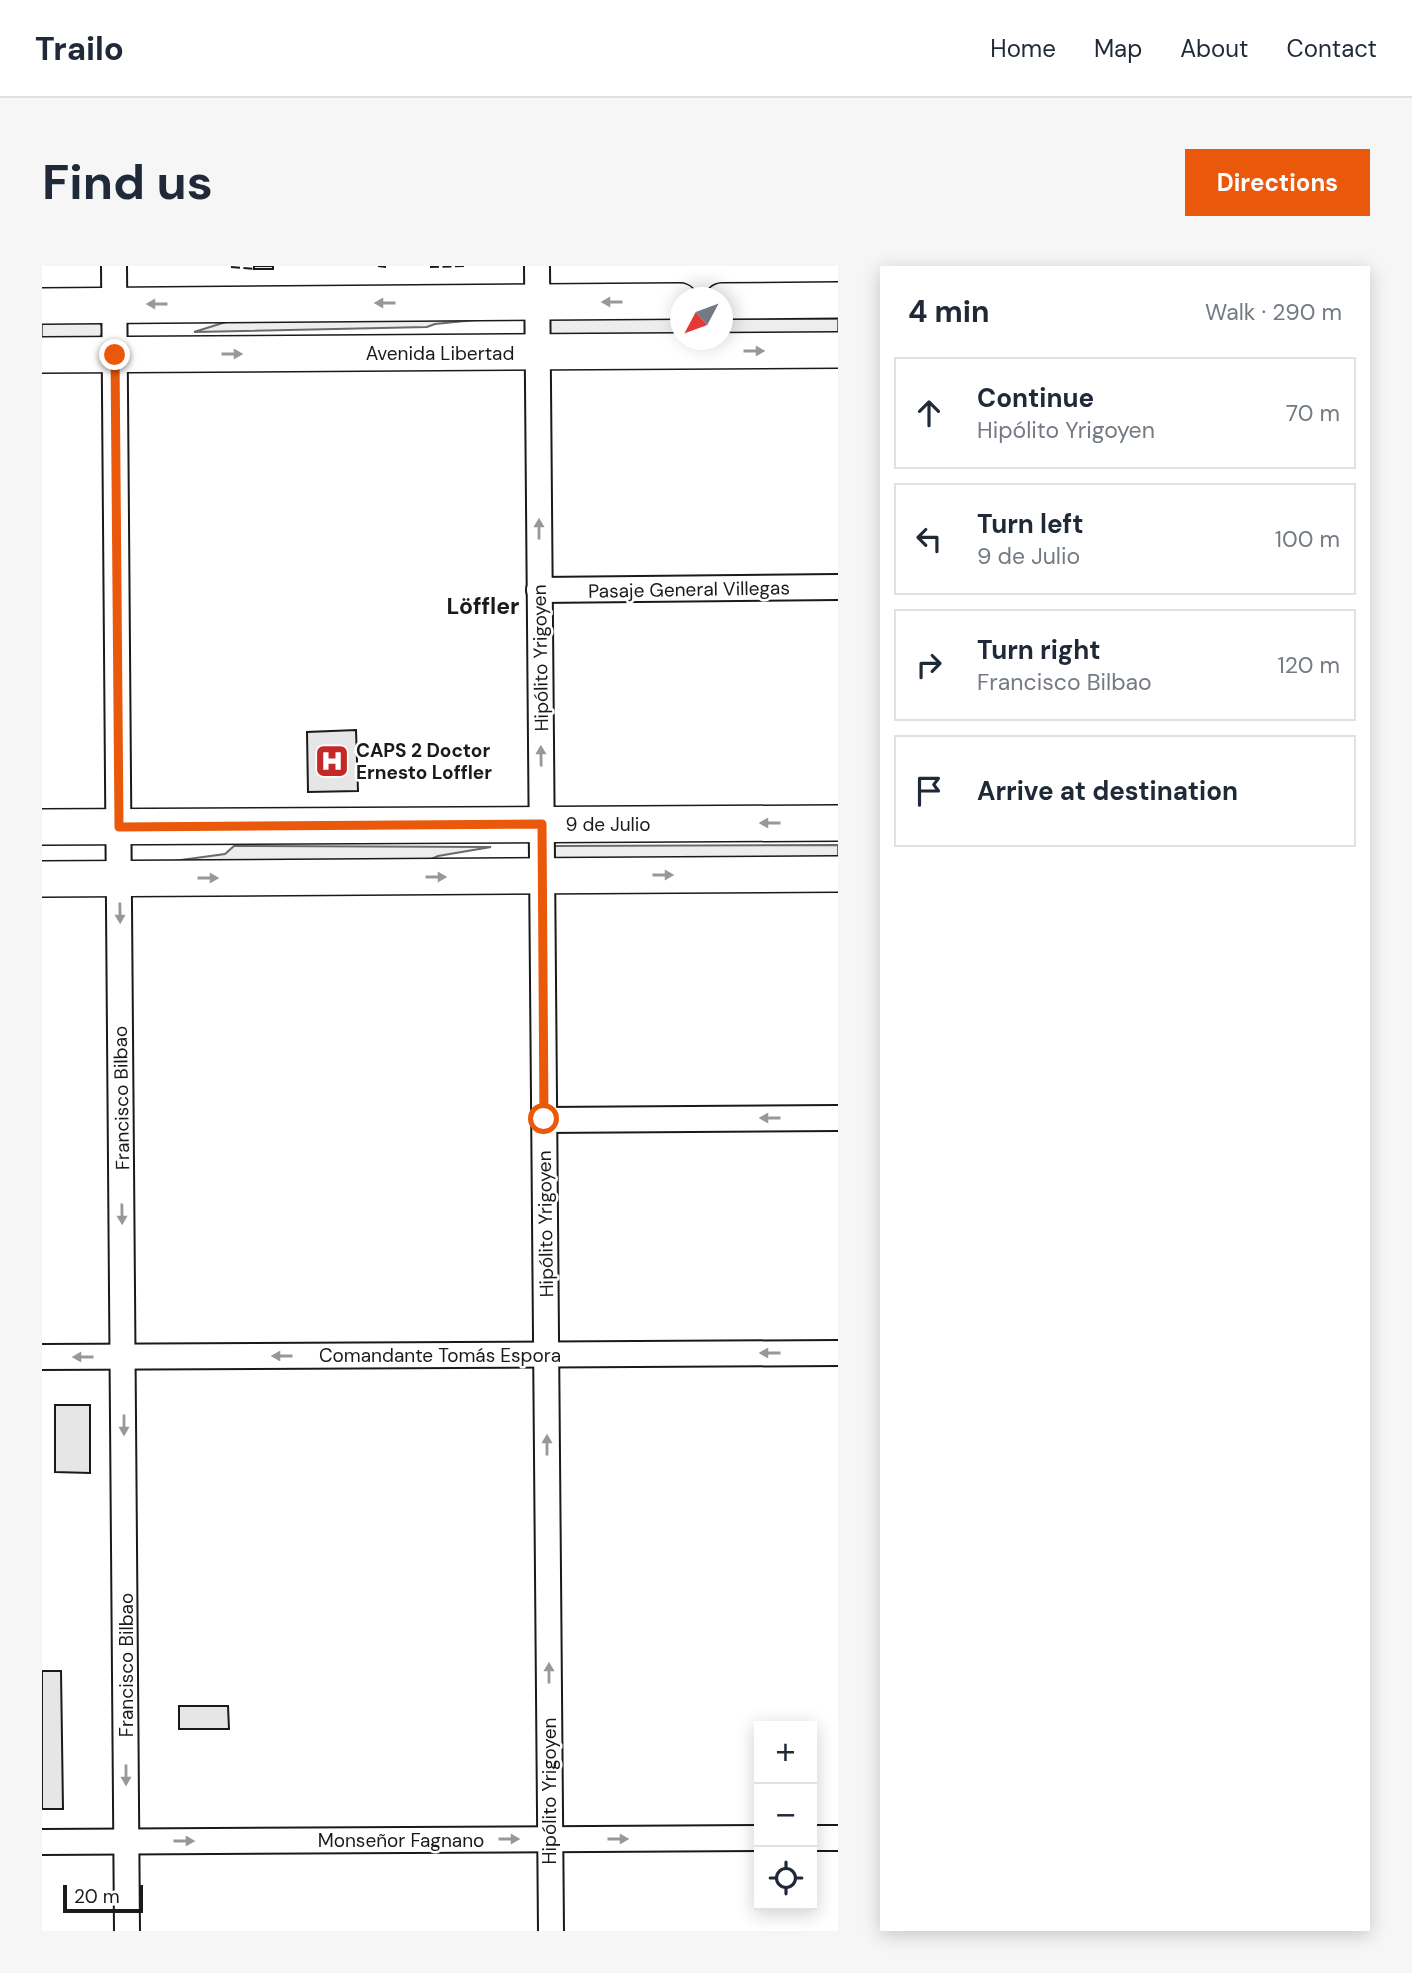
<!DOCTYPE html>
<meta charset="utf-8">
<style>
:root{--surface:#fff;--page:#f6f6f7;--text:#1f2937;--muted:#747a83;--line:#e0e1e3;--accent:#ea580c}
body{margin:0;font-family:"DM Sans",sans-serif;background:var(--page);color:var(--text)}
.controls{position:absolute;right:21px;bottom:21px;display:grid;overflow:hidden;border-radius:0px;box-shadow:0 4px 18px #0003}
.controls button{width:63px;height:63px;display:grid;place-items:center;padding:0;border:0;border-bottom:2px solid var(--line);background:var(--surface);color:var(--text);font:35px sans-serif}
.compass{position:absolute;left:628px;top:21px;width:63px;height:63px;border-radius:50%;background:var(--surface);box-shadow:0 4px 18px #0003;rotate:229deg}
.scale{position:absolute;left:21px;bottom:18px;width:80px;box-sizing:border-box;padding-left:7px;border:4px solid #1a1a1a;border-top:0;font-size:19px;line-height:24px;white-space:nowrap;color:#1a1a1a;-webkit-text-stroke:5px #fff;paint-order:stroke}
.stop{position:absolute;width:21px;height:21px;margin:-16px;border:5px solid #ea580c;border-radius:50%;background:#fff}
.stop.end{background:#ea580c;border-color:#fff;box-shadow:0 2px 7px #0008}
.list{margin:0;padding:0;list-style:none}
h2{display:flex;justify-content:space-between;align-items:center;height:91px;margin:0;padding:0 28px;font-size:30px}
h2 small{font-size:23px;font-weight:400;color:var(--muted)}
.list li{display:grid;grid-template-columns:46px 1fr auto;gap:21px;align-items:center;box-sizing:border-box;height:112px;margin:0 14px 14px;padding:0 14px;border:2px solid var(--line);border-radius:0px}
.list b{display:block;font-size:26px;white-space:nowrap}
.list p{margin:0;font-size:23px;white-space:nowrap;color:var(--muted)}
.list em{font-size:23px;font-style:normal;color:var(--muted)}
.icon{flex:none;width:38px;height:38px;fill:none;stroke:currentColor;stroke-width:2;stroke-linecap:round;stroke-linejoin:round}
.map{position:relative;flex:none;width:796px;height:1665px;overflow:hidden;border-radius:0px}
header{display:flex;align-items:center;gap:42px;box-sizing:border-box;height:98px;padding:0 35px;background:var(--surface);border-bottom:2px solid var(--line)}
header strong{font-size:33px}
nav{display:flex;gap:38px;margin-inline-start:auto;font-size:24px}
.intro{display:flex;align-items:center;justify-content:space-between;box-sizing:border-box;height:168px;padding:0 42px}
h1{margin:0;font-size:49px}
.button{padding:18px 32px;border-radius:0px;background:var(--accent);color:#fff;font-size:24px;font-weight:700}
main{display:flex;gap:42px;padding:0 42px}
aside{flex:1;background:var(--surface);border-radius:0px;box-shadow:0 4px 18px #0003}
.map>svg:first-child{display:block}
.built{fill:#ededed;stroke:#6a6a6a;stroke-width:2}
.building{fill:#e6e6e6;stroke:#1a1a1a;stroke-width:2}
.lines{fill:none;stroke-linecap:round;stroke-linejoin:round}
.street-casing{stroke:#1a1a1a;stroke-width:28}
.secondary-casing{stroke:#1a1a1a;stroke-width:38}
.street{stroke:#fff;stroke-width:24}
.secondary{stroke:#fff;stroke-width:35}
.fence{stroke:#1a1a1a;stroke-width:2;stroke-dasharray:9 3.5;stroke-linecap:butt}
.oneway{fill:#989898}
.route{stroke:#ea580c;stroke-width:9}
.labels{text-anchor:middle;stroke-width:5;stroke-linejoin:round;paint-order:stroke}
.street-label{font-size:19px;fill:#1a1a1a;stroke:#fff}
.poi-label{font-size:19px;font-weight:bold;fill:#1a1a1a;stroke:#fff;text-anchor:start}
.quarter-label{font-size:23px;font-weight:bold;fill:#1a1a1a;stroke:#fff}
</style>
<header>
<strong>Trailo</strong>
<nav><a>Home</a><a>Map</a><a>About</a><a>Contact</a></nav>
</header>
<div class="intro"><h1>Find us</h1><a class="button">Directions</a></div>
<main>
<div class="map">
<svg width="796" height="1665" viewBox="0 0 796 1665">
<rect width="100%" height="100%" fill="#fff"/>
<g class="built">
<path d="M443,53L393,58L385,61L152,66L187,55Z"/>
<path d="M508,53H638V69H509L503,61Z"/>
<path d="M680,53H796V68H681Z"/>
<path d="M0,57H58L62,64L58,71L0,72Z"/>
<path d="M796,579V597L510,596V580Z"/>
<path d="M192,580L449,581L396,590L380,597L124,596L183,588Z"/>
</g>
<g class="building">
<rect x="212" y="0" width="19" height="3"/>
<path d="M314,464L316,525L266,526L265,466Z"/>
<path d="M13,1139H48V1207L13,1206Z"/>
<path d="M0,1405H19L21,1543H0Z"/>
<path d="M137,1440H186L187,1463H137Z"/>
</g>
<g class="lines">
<g class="street-casing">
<g id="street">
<path d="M72,0L85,1665"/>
<path d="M495,0L509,1665"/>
<path d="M497,324L796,321"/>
<path d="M502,854L796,852"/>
<path d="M0,1091L796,1087"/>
<path d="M770,1572H796"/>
<path d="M0,1576L717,1572"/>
</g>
</g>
<g class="secondary-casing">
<g id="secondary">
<path d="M680,35L796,34"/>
<path d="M0,40L638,35"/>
<path d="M0,89L796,84"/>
<path d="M0,561L796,557"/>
<path d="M0,613L796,608"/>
</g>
</g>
<use href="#street" class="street"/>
<use href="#secondary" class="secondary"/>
<g class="fence">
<path d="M336,0L344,1"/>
<path d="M189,1L212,3"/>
<path d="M388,1L425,0"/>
</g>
</g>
<defs><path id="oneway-solid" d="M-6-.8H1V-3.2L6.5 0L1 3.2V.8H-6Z" transform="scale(1.75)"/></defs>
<g class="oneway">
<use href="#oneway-solid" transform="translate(570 36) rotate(180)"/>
<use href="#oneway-solid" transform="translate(343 37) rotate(180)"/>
<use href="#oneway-solid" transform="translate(115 38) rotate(180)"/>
<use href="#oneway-solid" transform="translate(712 85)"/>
<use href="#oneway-solid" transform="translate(190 88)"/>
<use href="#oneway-solid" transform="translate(497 263) rotate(-90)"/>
<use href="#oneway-solid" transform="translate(499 490) rotate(-91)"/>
<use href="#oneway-solid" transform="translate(728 557) rotate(180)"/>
<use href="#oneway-solid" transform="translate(621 609)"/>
<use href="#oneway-solid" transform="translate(394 611)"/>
<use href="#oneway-solid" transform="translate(166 612)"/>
<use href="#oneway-solid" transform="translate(78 647) rotate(89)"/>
<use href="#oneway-solid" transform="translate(728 852) rotate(180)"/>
<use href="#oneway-solid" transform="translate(80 948) rotate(89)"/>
<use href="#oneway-solid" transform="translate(728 1087) rotate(180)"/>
<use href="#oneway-solid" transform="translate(240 1090) rotate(180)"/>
<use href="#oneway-solid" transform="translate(41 1091) rotate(180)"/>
<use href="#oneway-solid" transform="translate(82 1159) rotate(90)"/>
<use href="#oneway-solid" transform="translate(505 1179) rotate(-90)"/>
<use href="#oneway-solid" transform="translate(507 1407) rotate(-90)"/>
<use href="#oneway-solid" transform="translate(84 1509) rotate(90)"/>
<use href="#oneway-solid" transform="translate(467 1573)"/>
<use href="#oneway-solid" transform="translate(576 1573)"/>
<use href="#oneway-solid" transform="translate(142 1575)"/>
</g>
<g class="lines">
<path class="route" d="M73,89L77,561L500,558L502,853"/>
</g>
<defs>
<g id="hospital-square" transform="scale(1.75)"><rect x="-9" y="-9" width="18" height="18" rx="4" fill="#c62828" stroke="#fff"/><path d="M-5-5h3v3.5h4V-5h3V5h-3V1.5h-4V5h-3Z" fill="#fff"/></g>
</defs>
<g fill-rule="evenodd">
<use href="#hospital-square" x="290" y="495"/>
</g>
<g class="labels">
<g class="street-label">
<text x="398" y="94">Avenida Libertad</text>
<text transform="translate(647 323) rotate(-1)" y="7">Pasaje General Villegas</text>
<text transform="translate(498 392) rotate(-91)" y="7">Hipólito Yrigoyen</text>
<text x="566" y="565">9 de Julio</text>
<text transform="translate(79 832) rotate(-91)" y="7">Francisco Bilbao</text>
<text transform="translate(503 958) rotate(-91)" y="7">Hipólito Yrigoyen</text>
<text x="398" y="1096">Comandante Tomás Espora</text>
<text transform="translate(84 1399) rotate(-90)" y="7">Francisco Bilbao</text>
<text transform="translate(507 1525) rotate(-90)" y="7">Hipólito Yrigoyen</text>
<text x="359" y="1581">Monseñor Fagnano</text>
</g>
<g class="poi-label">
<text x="314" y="491">CAPS 2 Doctor<tspan x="314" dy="22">Ernesto Loffler</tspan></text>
</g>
<g class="quarter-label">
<text x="441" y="348">Löffler</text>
</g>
</g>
</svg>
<div class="controls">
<button>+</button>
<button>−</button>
<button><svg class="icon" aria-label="locate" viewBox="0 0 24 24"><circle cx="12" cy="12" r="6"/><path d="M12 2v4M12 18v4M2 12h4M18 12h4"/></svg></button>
</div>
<svg class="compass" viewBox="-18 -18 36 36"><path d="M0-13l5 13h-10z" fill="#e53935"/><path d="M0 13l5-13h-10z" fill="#747a83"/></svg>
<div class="scale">20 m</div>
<div class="stop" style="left:502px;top:853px"></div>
<div class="stop end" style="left:73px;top:89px"></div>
</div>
<aside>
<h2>4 min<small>Walk · 290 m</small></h2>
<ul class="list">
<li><svg class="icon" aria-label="ahead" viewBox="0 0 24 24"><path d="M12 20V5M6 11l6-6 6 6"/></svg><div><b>Continue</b><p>Hipólito Yrigoyen</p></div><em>70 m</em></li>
<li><svg class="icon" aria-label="left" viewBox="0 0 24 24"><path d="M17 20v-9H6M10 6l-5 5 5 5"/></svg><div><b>Turn left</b><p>9 de Julio</p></div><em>100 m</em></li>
<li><svg class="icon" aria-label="right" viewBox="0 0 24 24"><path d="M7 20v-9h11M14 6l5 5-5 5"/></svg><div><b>Turn right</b><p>Francisco Bilbao</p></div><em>120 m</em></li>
<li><svg class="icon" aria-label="arrive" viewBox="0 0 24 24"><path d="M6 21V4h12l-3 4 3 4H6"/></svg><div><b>Arrive at destination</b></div></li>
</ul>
</aside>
</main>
